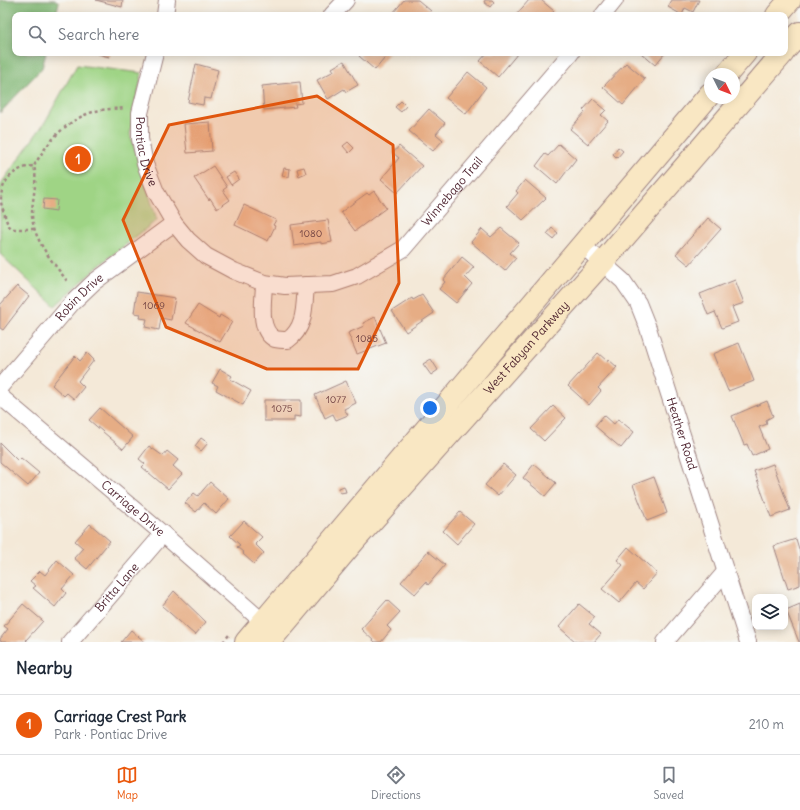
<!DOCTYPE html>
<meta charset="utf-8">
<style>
:root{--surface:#fff;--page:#f2f2f3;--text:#1f2937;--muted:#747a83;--line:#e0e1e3;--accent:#ea580c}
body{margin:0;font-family:Delius,sans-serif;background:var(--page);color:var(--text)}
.controls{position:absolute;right:12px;bottom:12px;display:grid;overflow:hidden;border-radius:8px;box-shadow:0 2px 10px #0003}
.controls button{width:36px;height:36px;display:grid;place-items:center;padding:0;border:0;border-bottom:1px solid var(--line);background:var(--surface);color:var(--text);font:20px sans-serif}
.compass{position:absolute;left:704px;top:68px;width:36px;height:36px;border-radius:50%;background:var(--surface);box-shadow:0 2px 10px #0003;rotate:132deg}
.you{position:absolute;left:430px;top:408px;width:14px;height:14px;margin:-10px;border:3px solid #fff;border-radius:50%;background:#1a73e8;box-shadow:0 0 0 6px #1a73e833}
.badge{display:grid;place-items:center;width:26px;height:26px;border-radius:50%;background:var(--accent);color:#fff;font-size:13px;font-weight:700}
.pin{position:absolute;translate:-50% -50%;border:2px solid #fff;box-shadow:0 1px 4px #0006}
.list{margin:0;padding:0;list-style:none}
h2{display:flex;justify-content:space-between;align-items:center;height:52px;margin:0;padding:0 16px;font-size:17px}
h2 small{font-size:13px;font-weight:400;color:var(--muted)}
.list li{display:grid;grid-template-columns:26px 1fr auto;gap:12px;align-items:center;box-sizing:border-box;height:60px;padding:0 16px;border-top:1px solid var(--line)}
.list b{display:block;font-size:15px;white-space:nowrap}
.list p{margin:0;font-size:13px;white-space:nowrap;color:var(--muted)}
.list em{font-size:13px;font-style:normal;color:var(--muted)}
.icon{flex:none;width:22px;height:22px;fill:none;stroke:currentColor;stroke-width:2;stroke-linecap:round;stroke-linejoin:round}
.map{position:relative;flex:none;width:800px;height:642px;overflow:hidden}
.search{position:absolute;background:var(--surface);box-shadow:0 2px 10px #0003;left:12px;right:12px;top:12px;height:44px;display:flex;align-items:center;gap:10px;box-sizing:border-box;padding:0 14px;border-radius:8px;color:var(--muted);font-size:15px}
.sheet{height:112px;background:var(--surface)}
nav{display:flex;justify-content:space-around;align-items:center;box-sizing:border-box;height:56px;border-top:1px solid var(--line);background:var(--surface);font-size:11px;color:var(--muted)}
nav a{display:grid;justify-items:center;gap:2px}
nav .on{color:var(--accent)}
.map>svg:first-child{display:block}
.green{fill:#9fd485;stroke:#747a58}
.forest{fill:#7fb672;stroke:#646a4e}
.building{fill:#e6ad85}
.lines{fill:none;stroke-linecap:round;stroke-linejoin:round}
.street-casing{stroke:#9f8482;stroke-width:18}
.secondary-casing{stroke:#9f8482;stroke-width:24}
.path{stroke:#9f8482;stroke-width:2.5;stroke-dasharray:3 3;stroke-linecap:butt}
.street{stroke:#fff;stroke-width:16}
.secondary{stroke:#f9e7c3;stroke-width:22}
.marked{fill:#e0560e;fill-opacity:0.2;stroke:#e0560e;stroke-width:3;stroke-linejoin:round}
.labels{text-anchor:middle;stroke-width:4;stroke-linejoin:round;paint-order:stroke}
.number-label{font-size:10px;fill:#714242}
.street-label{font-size:12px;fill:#4a1f2b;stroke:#f6f6f2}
</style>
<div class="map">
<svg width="800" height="642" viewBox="0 0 800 642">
<rect width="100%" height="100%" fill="#f6f6f2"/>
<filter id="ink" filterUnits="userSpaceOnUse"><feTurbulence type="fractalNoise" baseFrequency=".025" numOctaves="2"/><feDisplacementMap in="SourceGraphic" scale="8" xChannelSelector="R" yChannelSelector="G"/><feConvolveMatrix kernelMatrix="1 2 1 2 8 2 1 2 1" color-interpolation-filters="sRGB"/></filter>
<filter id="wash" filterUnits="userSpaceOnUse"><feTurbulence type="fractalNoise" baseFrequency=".012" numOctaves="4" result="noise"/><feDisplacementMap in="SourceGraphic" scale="16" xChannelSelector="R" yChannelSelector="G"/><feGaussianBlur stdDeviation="0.9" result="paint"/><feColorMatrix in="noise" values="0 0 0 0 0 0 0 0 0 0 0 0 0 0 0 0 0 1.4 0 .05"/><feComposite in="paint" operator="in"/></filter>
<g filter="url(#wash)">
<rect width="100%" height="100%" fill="#f4e9d8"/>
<path class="green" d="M77,65L142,73L130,134L157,220L101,264L55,306L0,254V185L45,122Z"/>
<path class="forest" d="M0,0H55L59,2L56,15H15V53H46L42,68L0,113Z"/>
<g id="blocks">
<g class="building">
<path d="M96,0H123L122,7Z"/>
<path d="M404,0H418L431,11L428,15H395L393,13Z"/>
<path d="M485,0H492L494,2L490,7L484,2Z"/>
<path d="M529,0H541L554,11L550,15H516Z"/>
<path d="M672,0H699L693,12L685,8L682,15L668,7Z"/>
<path d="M95,53H110L109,57Z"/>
<path d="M362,53H389L375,70L359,56Z"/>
<path d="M487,53H518L498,77L480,61Z"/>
<path d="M641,53H665L655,65Z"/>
<path d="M344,61L358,85L346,92L344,89L328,99L317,80L334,71L332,68Z"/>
<path d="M626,63L645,79L623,105L603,87Z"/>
<path d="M196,64L218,70L211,99L204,98L203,105L188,102Z"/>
<path d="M468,72L486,87L466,114L446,98Z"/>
<path d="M300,82L302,103L295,104L296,107L264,110L262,86Z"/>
<path d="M593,99L606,110L601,115L608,121L588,144L570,129L585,112L583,110Z"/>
<path d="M401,101L406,106L401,112L395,107Z"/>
<path d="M429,109L445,123L436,134L443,140L433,151L409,131Z"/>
<path d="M210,122L212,151L187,153L184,124Z"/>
<path d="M348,142L354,148L349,153L343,146Z"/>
<path d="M559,144L576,159L557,184L536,166L545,154L548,156Z"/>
<path d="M399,146L422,166L397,193L381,179L399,158L393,153Z"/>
<path d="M618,147L623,151L617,158L613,154Z"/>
<path d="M213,166L227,187L223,190L230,200L217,209L210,198L209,200L194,178Z"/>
<path d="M304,167L306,173L299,176L297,169Z"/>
<path d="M284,168L290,169L289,177L282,176Z"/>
<path d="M234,172L239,179L231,185L226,177Z"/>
<path d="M525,180L546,198L523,220L507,206L518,193L516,191Z"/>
<path d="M374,191L386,208L355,231L341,212L367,193L369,195Z"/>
<path d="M44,199L57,200L56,211L43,209Z"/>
<path d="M244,205L276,220L273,225L275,226L268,241L235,225Z"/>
<path d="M708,218L721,229L689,265L676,254Z"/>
<path d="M328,220L332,242L321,244V242L294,246L291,225Z"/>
<path d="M501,228L519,243L510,253L516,258L505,271L471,242L482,229L491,237Z"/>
<path d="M552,228L558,233L553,239L547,234Z"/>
<path d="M462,257L474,267L465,277L472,284L456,303L439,289L445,282L443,280Z"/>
<path d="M735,280L744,303L732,307L738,322L722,328L715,312L708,315L700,294Z"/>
<path d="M17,286L29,296L3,330L0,328V305Z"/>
<path d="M137,292L175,298L171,320L161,318L159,330L145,327L147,319L140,318L141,314L134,313Z"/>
<path d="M422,295L434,313L406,332L392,311L412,298L413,300Z"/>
<path d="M198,305L219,318L220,315L232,322L220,342L186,323Z"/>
<path d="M375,317L386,343L357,354L348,333L364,326L363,323Z"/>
<path d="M739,343L754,381L728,391L713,354Z"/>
<path d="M87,353L94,360L78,381L84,387L74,399L67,393L64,396L52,385L75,356L80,361Z"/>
<path d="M598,353L607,361L608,359L617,367L598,388L601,391L589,405L568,386Z"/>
<path d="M431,359L438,370L431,375L423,364Z"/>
<path d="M220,369L232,376L230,379L251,391L243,405L216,390L218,386L212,383Z"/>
<path d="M346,381L356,403L344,409L348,415L336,420L333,414L325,418L315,395Z"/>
<path d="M264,400H301V417L294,416V421H264Z"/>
<path d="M767,401L773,416L766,420L767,424L759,427L768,449L752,456L747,444L744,445L732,416Z"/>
<path d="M553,406L566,418L544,441L531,429Z"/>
<path d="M100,408L133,437L123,449L89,420Z"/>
<path d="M604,415L614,424L618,419L634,432L621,448L595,426Z"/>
<path d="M201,438L208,443L201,451L195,446Z"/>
<path d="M0,443L18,461L21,458L39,473L28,486L0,462Z"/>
<path d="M149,446L163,456L167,451L178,460L173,466L182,474L168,489L142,467L145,464L139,459Z"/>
<path d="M503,464L516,475L498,496L485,485Z"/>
<path d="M534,464L556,483L545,496L523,478Z"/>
<path d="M773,464L790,510L771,517L754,471Z"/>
<path d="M654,477L667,513L647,521L633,485Z"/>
<path d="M210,482L229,499L216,514L204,503L196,512L185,503L194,493L198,496Z"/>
<path d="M344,486L346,492L340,493L339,488Z"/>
<path d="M460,512L474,524L457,544L443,531Z"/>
<path d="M244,521L262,537L255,544L264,553L254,564L243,554L244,553L237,547L240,545L230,536Z"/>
<path d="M90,524L110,541L87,569L74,558L83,548L75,541Z"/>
<path d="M796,539L800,552V585L788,589L774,546Z"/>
<path d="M628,547L657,573L643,589L636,583L619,603L602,589L623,565L617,560Z"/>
<path d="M428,551L445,565L428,585L426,582L415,594L401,582Z"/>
<path d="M57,560L74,575L62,589L66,593L55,607L33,588L36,586L30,581L40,571L45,575Z"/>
<path d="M174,591L206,622L195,635L162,606Z"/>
<path d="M387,600L400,612L387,626L391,630L381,642H375L361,629Z"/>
<path d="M23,604L43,621L26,640L28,642H1L0,639L8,629L4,626Z"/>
<path d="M579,604L595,617L589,624L601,634L594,642H576L559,627Z"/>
<path d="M800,604V642H799L786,610Z"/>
<path d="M131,630L145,642H121Z"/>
</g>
</g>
</g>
<g filter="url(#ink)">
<use href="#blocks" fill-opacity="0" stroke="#9f8482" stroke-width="1"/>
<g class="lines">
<g class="street-casing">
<g id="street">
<path d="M165,15L167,0"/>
<path d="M332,15L346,0"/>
<path d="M603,15L615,0"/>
<path id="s1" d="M155,53L140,113V139L145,164L156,192L174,223L188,240L206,256L234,271L264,283L285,286L333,284L357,276L403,249L571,53"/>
<path id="s2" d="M582,245L623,281L638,303L648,328L748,642"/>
<path d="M264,283C264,299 257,330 275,339C279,340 284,340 288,340C306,327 304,306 306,285"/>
<path id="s3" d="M0,387L72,303L94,282L174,223"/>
<path id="s4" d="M0,396L163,534L263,622"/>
<path id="s5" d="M70,642L163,534"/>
<path d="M665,642L726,571"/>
</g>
</g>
<g class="secondary-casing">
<g id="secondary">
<path d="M777,15L790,0"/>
<path d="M785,50L800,33"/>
<path d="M727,74L745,53"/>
<path d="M246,642L710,94"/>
<path id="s6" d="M269,642L354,541L602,263L783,53"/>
</g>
</g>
<g class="path">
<path d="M34,229H12C7,224 7,222 5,216C4,211 1,206 1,201C0,181 15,167 34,166"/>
<path d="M67,281C53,262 33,240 32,215C32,198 38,182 34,166C48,141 67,119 96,111C104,109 115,109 124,108"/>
<path d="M223,642L229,635"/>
</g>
<use href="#street" class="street"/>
<use href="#secondary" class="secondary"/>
</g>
</g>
<path class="marked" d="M317,96L393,145L399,283L358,369H267L166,327L123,220L169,125Z"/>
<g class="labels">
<g class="number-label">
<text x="311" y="237">1080</text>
<text x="154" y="309">1069</text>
<text x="367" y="342">1085</text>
<text x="336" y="403">1077</text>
<text x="282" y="412">1075</text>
</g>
<g class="street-label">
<text dy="4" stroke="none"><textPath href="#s1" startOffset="101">Pontiac Drive</textPath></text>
<text dy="4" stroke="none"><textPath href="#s1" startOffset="513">Winnebago Trail</textPath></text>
<text dy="4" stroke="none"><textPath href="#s3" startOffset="120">Robin Drive</textPath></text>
<text dy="4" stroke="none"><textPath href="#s6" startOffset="391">West Fabyan Parkway</textPath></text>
<text dy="4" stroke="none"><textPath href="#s2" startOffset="219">Heather Road</textPath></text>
<text dy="4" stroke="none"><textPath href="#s4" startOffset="174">Carriage Drive</textPath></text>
<text dy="4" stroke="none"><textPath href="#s5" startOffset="72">Britta Lane</textPath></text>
</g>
</g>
</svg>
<div class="controls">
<button><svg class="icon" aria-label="layers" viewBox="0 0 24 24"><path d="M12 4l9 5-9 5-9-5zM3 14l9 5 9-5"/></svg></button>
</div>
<svg class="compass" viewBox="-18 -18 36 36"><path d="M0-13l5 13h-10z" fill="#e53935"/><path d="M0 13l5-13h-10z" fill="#747a83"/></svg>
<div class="you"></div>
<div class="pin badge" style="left:78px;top:159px">1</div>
<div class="search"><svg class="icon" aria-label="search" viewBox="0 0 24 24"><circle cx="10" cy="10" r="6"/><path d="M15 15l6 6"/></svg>Search here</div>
</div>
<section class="sheet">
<h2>Nearby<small></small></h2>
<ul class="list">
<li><span class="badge">1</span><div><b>Carriage Crest Park</b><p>Park · Pontiac Drive</p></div><em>210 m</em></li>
</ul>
</section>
<nav>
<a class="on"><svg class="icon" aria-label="map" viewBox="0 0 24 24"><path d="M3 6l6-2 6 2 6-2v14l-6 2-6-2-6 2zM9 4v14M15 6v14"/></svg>Map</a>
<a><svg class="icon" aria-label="directions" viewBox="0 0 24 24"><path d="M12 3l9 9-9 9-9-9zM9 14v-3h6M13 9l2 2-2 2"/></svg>Directions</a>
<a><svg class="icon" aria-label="saved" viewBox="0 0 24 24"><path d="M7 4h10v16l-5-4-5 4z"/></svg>Saved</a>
</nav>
